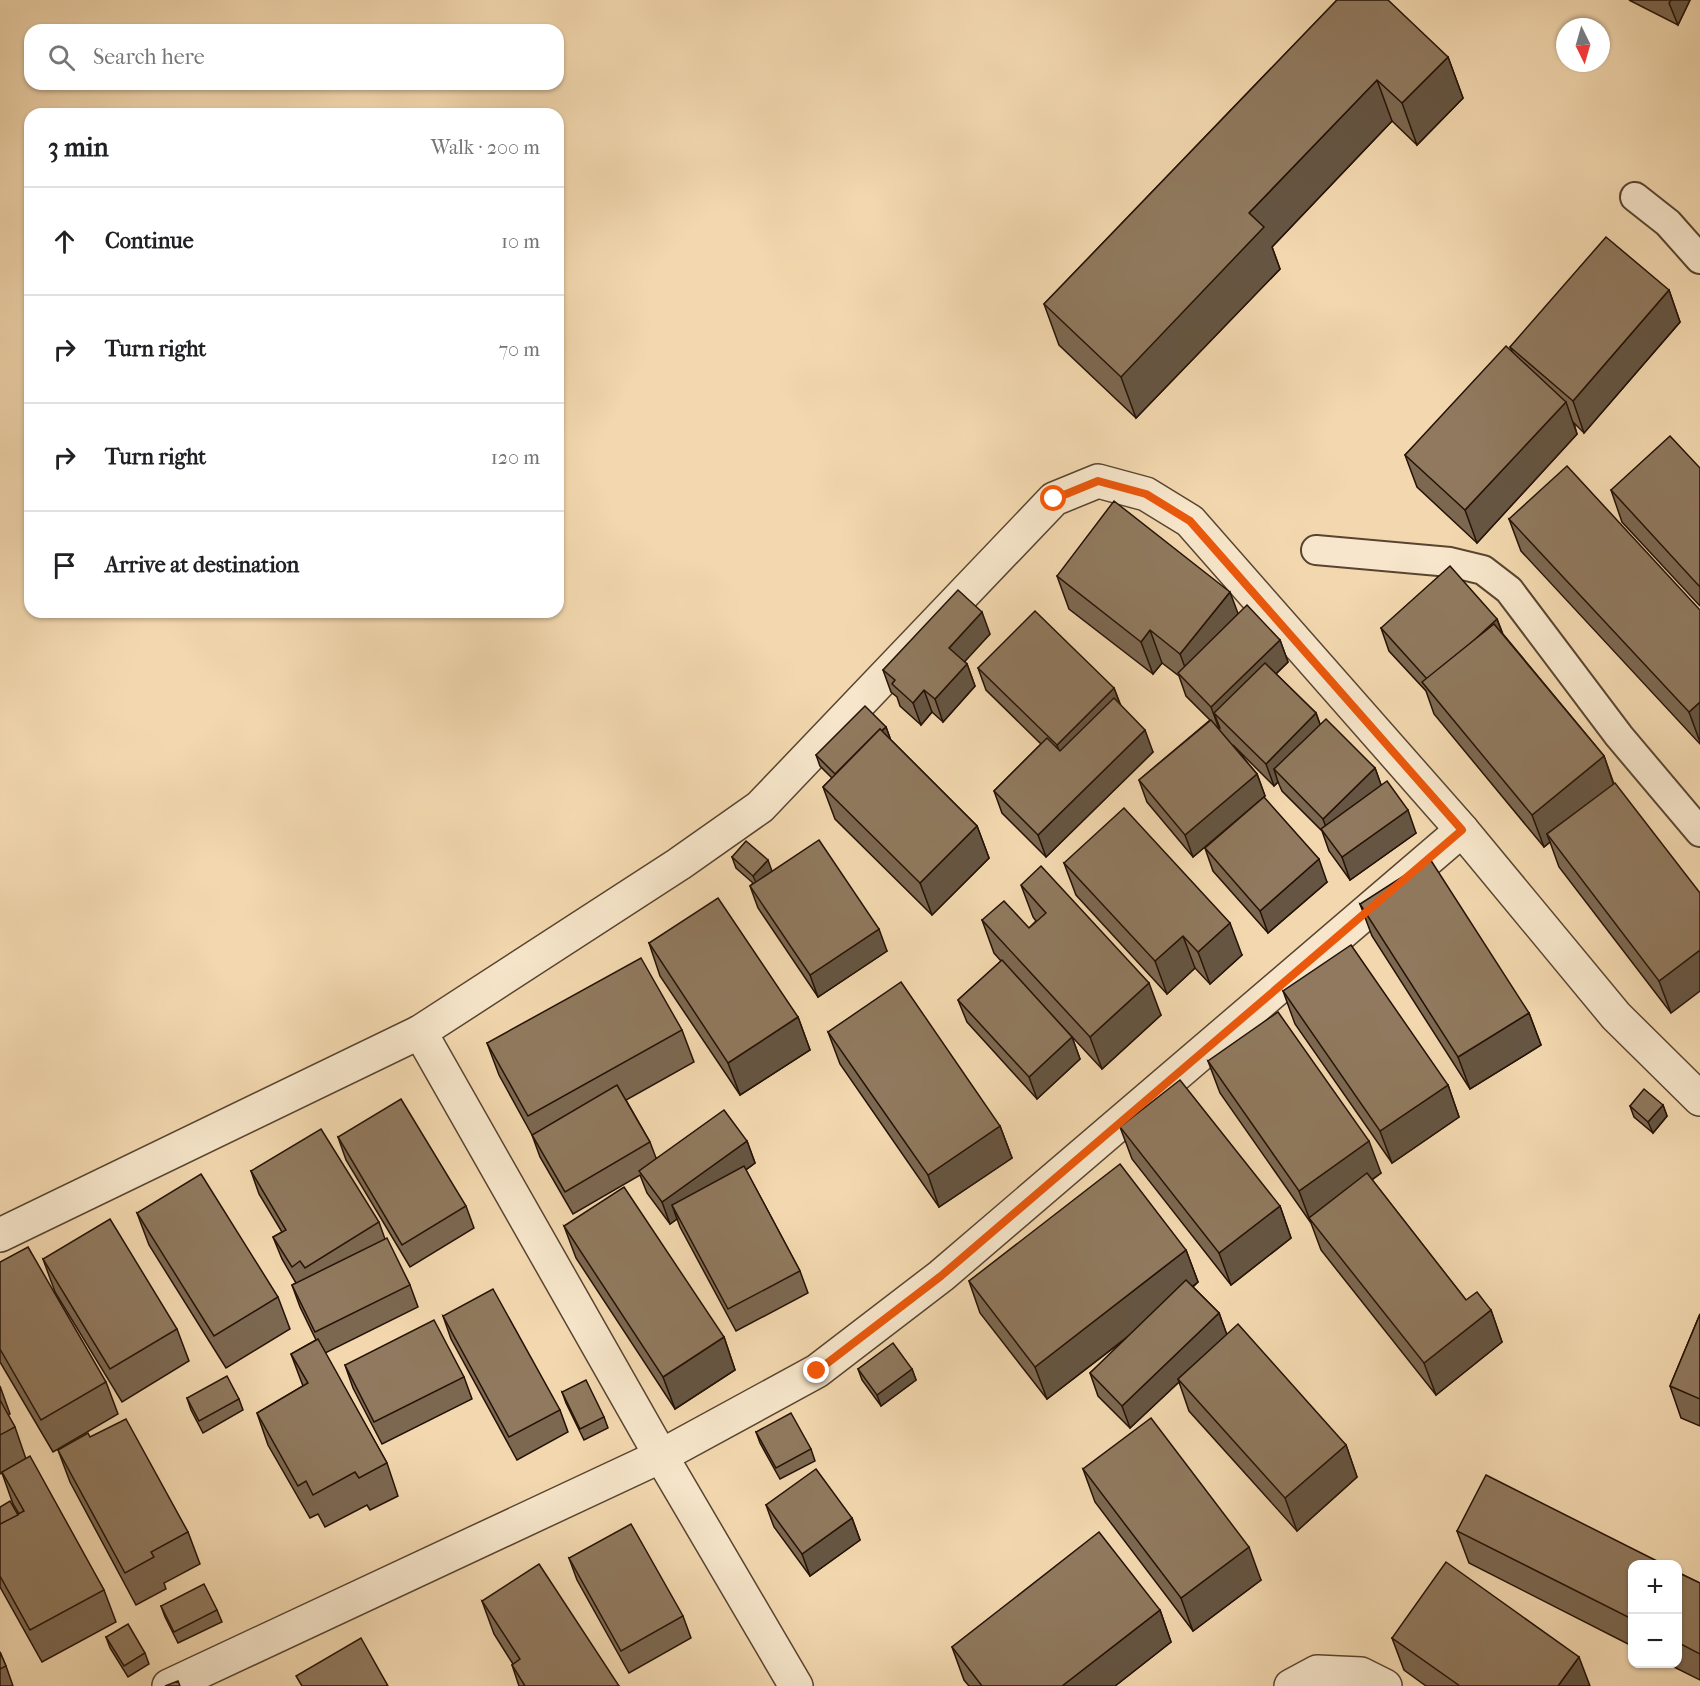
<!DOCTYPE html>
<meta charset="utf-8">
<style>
:root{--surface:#fff;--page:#f6f6f6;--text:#202124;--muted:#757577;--line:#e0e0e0}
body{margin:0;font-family:"IM FELL French Canon",serif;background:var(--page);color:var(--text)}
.controls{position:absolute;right:18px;bottom:18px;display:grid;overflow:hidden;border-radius:12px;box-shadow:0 2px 4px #0004}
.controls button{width:54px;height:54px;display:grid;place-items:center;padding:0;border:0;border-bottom:2px solid var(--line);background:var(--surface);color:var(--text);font:30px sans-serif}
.compass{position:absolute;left:1556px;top:18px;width:54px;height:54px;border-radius:50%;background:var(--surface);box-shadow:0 2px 4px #0004;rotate:175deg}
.stop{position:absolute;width:18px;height:18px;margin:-14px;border:4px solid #ea580c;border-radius:50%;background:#fff}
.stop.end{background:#ea580c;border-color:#fff;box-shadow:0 2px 6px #0008}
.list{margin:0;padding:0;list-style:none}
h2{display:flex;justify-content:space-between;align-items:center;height:78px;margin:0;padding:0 24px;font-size:26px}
h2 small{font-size:20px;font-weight:400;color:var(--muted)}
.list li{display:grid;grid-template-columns:39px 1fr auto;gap:18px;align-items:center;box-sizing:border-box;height:108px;padding:0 24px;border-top:2px solid var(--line)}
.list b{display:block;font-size:22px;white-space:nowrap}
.list em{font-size:20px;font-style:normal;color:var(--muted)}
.icon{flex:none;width:33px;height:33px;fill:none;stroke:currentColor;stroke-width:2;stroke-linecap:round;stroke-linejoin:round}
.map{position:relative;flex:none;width:1700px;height:1686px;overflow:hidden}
.search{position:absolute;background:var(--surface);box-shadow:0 2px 4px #0004;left:24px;top:24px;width:540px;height:66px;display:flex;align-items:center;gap:15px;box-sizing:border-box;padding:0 21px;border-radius:18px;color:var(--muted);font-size:22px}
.panel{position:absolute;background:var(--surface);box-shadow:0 2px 4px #0004;left:24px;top:108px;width:540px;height:510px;border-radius:18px}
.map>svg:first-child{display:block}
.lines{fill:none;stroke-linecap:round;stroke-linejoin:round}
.service-casing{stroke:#584430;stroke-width:32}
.minor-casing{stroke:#584430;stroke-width:36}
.service{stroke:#f7e6cb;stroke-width:28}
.minor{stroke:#f7e6cb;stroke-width:33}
.wall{fill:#7c6851;stroke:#251206;stroke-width:1.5}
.shaded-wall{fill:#655542;stroke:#251206;stroke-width:1.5}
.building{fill:#90795e;stroke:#251206;stroke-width:1.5}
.route{stroke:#ea580c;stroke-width:8}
</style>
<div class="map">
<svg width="1700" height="1686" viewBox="0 0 1700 1686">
<rect width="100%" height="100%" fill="#f3d8af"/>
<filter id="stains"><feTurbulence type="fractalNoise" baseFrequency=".00333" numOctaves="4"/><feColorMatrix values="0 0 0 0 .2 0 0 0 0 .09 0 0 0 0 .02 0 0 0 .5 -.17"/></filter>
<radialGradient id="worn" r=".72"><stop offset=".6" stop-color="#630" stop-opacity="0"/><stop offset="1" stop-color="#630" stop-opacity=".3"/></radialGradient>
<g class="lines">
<g class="service-casing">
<g id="service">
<path d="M1635,197L1668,223L1700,259"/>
<path d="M1316,550L1450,562L1483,570L1509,590L1619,736L1700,832"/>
</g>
</g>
<g class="minor-casing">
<g id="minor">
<path d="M420,1032L661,1456L796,1686"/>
<path d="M0,1235L420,1032L679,864L760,807L1054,499L1098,481L1146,494L1190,521L1462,830L1616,1016L1700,1099"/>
<path d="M169,1686L661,1456L817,1371L941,1276L1462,830"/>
<path d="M1291,1686L1317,1672L1361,1674L1385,1686"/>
</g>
</g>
<use href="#service" class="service"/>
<use href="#minor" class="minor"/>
</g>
<g class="wall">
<path d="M1337,0L1448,57L1463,98L1417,145L1392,121L1272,247L1280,269L1136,418L1059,345L1044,304Z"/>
<path d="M1629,0H1690L1678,25Z"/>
<path d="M1669,290L1680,322L1584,433L1574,423L1577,434L1477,543L1417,487L1405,455L1513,353L1510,347Z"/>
<path d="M1700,468V606L1622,522L1611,490Z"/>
<path d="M1509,519L1700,610V744L1521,551Z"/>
<path d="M1057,576L1238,614L1280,640L1288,662L1276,674L1316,713L1320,724L1375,768L1381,785L1416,833L1350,880L1329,851L1322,831L1282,791L1278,782L1274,786L1233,745L1257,774L1265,796L1193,857L1147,802L1139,780L1210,720L1186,696L1179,676L1162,663L1153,674L1069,609Z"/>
<path d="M1497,619L1503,634L1604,756L1614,784L1671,1013L1559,867L1550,842L1544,847L1434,714L1426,691L1389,651L1381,628Z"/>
<path d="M990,634L964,661L967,664L975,686L943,722L932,712L921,725L900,706L897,697L891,692L883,670Z"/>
<path d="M978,668L1114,688L1121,706L1153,752L1046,857L1002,813L994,791L1041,744L986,690Z"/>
<path d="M886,727L890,738H889L977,826L989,858L932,915L835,819L823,787L832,778L820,766L816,755Z"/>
<path d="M1205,848L1327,882L1268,933L1213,871Z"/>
<path d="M732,857L772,871L887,951L818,997L758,908L750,886L753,883L736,868Z"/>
<path d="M1064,863L1242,955L1210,984L1195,968L1167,994L1076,895Z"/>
<path d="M1021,885L1161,1015L1102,1069L1049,1012L1072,1037L1080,1059L1037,1099L967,1022L958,1000L1001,961L994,953L982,920L1029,928L1036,921L1033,917Z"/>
<path d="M1360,904L1529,1013L1541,1045L1470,1089L1372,936Z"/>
<path d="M649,943L798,1017L810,1050L740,1095L660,976Z"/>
<path d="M1283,991L1448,1085L1459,1117L1392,1163L1295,1024Z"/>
<path d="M682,1030L694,1062L626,1100L650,1142L656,1158L747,1141L755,1163L746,1170L800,1271L808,1293L736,1331L680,1227L677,1219L670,1224L647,1193L640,1175L573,1214L540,1157L532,1135L499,1075L487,1043Z"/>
<path d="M828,1032L1000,1126L1012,1158L939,1207L840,1064Z"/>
<path d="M1208,1061L1381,1173L1372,1180L1466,1300L1491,1310L1502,1342L1436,1395L1321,1250L1311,1223L1220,1093Z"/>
<path d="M1663,1105L1667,1116L1653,1133L1634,1117L1630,1106Z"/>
<path d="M1120,1127L1280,1206L1291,1238L1231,1285L1132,1159Z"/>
<path d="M338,1137L466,1206L474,1228L410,1267L346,1160Z"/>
<path d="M251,1171L379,1222L385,1239L410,1285L418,1307L325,1353L387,1463L398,1496L370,1510L367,1505L325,1527L318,1514L310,1518L268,1445L257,1413L303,1386L291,1354L316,1340L300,1307L292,1285L296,1283L282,1259L273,1237L282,1232L259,1194Z"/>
<path d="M137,1213L278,1297L290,1329L226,1368L149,1245Z"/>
<path d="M564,1226L724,1337L735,1370L675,1409L576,1258Z"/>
<path d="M1186,1250L1198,1282L1193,1287L1219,1313L1227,1335L1346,1445L1357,1477L1297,1531L1189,1411L1179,1382L1130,1428L1098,1396L1090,1373L1128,1337L1047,1399L980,1313L969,1281Z"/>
<path d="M43,1259L177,1329L189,1361L122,1402L55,1292Z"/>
<path d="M0,1262L106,1382L118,1414L53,1452L0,1362Z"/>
<path d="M1700,1314V1426L1681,1418L1670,1386Z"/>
<path d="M443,1316L560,1410L568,1432L517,1460L451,1339Z"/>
<path d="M345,1365L464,1377L472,1399L382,1444L353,1388Z"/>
<path d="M858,1369H912L916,1380L881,1406L862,1380Z"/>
<path d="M0,1386L10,1414L8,1415L15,1427L26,1459L104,1590L116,1622L42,1662L0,1587V1507L18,1515L19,1514L13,1504L2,1473L0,1474Z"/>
<path d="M562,1392L604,1417L608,1428L584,1440L566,1403Z"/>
<path d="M187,1398L239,1399L243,1410L203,1433L191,1410Z"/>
<path d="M756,1432L811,1449L815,1461L780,1479L760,1443Z"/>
<path d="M90,1437L188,1532L200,1564L164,1583L166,1589L136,1605L70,1482L58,1450Z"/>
<path d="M1083,1469L1261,1580L1193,1631L1095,1502Z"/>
<path d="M766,1505L852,1518L860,1540L810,1576L774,1527Z"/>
<path d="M1457,1531L1632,1564V1646L1469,1563Z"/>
<path d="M569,1558L683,1616L691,1638L629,1673L577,1580Z"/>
<path d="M1677,1572L1700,1583V1680L1668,1664H1677Z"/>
<path d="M482,1601L619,1686H519L512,1665L513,1664L494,1634Z"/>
<path d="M161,1606L217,1610L222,1622L178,1643L165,1617Z"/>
<path d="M1160,1610L1171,1642L1115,1686H969L964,1680L952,1647Z"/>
<path d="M106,1637L145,1653L149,1664L128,1677L110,1648Z"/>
<path d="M1392,1638L1590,1686H1426L1404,1670Z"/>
<path d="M0,1652L6,1666L13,1686H0Z"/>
</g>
<g class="shaded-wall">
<path d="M1671,0H1690L1678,25L1669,3Z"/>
<path d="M1448,57L1463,98L1417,145L1402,103Z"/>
<path d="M1377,80L1392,121L1272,247L1280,269L1136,418L1121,377L1249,213Z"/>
<path d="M1669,290L1680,322L1584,433L1573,401Z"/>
<path d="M1566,402L1577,434L1477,543L1465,510Z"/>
<path d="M1230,592L1242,624L1192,686L1180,654Z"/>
<path d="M982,612L990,634L957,670L949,648Z"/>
<path d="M1497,619L1505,641L1428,680Z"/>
<path d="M1150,630L1162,663L1153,674L1141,642Z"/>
<path d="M1280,640L1288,662L1225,723L1214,713L1220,728L1219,729L1211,707Z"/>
<path d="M967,664L975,686L943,722L935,699Z"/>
<path d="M1114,688L1122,710L1065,768L1057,745Z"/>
<path d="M924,690L932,712L921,725L913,703Z"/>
<path d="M1700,702V742L1689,712Z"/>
<path d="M1316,713L1324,736L1274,769L1278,782L1274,786L1266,764Z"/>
<path d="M886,727L890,738L840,786L836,775Z"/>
<path d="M1145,730L1153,752L1046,857L1038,835Z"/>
<path d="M1604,756L1615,789L1547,834L1550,842L1544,847L1532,815Z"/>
<path d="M1375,768L1383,790L1331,841L1323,819Z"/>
<path d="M1257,774L1265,796L1193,857L1185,835Z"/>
<path d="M1408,810L1416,833L1350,880L1342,857Z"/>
<path d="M977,826L989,858L932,915L920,883Z"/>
<path d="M1319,859L1327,882L1268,933L1260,911Z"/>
<path d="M768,860L772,871L758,887L753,876Z"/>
<path d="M1230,923L1242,955L1210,984L1198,952Z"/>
<path d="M879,929L887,951L818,997L810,975Z"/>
<path d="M1183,936L1195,968L1167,994L1155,961Z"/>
<path d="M1700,950V991L1671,1013L1659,981Z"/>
<path d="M1149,983L1161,1015L1102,1069L1090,1037Z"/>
<path d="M1529,1013L1541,1045L1470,1089L1458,1057Z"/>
<path d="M798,1017L810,1050L740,1095L728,1063Z"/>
<path d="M1072,1037L1080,1059L1037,1099L1029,1077Z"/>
<path d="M1448,1085L1459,1117L1392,1163L1380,1131Z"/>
<path d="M1663,1105L1667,1116L1653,1133L1648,1122Z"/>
<path d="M1000,1126L1012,1158L939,1207L928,1175Z"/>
<path d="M747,1141L755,1163L679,1218L672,1205L677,1219L670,1224L662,1202Z"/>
<path d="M1369,1141L1381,1173L1313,1222L1309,1218L1311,1223L1299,1191Z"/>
<path d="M1280,1206L1291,1238L1231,1285L1219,1253Z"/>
<path d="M1186,1250L1198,1282L1047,1399L1035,1367Z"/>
<path d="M1491,1310L1502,1342L1436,1395L1424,1363Z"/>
<path d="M1219,1313L1227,1335L1178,1379L1179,1382L1130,1428L1122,1406Z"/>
<path d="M724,1337L735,1370L675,1409L663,1377Z"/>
<path d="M912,1369L916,1380L881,1406L877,1395Z"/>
<path d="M1346,1445L1357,1477L1297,1531L1285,1498Z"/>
<path d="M852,1518L860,1540L810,1576L802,1554Z"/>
<path d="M1249,1547L1261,1580L1193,1631L1181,1598Z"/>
<path d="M1160,1610L1171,1642L1115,1686H1062Z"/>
<path d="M1579,1657L1590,1686H1558Z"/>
</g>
<g class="building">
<path d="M1337,0H1388L1448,57L1402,103L1377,80L1249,213L1264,227L1121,377L1044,304Z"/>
<path d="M1606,237L1669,290L1573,401L1510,347Z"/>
<path d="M1506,346L1566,402L1465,510L1405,455Z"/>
<path d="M1670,436L1700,468V587L1611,490Z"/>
<path d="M1567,466L1700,610V702L1689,712L1509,519Z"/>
<path d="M1114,501L1230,592L1180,654L1150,630L1141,642L1057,576Z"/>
<path d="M1450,566L1497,619L1470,644L1427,679L1381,628Z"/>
<path d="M958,590L982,612L949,648L967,664L935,699L924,690L913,703L892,684L895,680L883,670Z"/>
<path d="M1247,605L1280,640L1211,707L1178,673Z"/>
<path d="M1035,611L1114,688L1057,745L978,668Z"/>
<path d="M1494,624L1604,756L1532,815L1422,682Z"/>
<path d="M1265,663L1316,713L1266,764L1214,713Z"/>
<path d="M1114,698L1145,730L1038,835L994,791L1047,738L1060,751Z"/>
<path d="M865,706L886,727L881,731L880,729L835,774L816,755Z"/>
<path d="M1326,719L1375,768L1323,819L1274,769Z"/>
<path d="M1211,720L1257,774L1185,835L1139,780Z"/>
<path d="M880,729L977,826L920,883L823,787Z"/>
<path d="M1387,781L1408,810L1342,857L1321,829Z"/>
<path d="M1615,783L1700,893V950L1659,981L1547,834Z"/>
<path d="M1264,797L1319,859L1260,911L1205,848Z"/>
<path d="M1124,808L1230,923L1198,952L1183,936L1155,961L1064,863Z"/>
<path d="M819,840L879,929L810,975L750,886Z"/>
<path d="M746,841L768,860L753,876L732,857Z"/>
<path d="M1430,859L1529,1013L1458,1057L1360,904Z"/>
<path d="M1041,866L1149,983L1090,1037L982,920L1004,901L1029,928L1046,913L1021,885Z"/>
<path d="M718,898L798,1017L728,1063L649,943Z"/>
<path d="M1351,945L1448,1085L1380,1131L1283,991Z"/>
<path d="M641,958L682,1030L528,1116L487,1043Z"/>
<path d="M1002,960L1072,1037L1029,1077L958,1000Z"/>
<path d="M901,982L1000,1126L928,1175L828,1032Z"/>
<path d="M1278,1012L1369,1141L1299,1191L1208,1061Z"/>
<path d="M1180,1080L1280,1206L1219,1253L1120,1127Z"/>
<path d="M617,1085L650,1142L565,1192L532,1135Z"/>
<path d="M1644,1089L1663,1105L1648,1122L1630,1106Z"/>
<path d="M401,1099L466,1206L402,1245L338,1137Z"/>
<path d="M724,1110L747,1141L662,1202L639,1171Z"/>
<path d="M321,1129L379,1222L305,1268L300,1261L292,1267L273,1237L286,1230L251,1171Z"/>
<path d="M1120,1164L1186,1250L1035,1367L969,1281Z"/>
<path d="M744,1166L800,1271L728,1309L672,1205Z"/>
<path d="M1367,1173L1466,1300L1477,1292L1491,1310L1424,1363L1309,1218Z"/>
<path d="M201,1174L278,1297L214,1336L137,1213Z"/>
<path d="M624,1187L724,1337L663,1377L564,1226Z"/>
<path d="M110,1219L177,1329L110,1369L43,1259Z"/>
<path d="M387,1238L410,1285L315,1332L292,1285Z"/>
<path d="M28,1247L106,1382L41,1420L0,1349V1262Z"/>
<path d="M1186,1280L1219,1313L1122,1406L1090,1373Z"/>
<path d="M493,1289L560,1410L509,1437L443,1316Z"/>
<path d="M1700,1314V1399L1670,1386Z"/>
<path d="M434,1320L464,1377L374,1422L345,1365Z"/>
<path d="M1238,1324L1346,1445L1285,1498L1178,1379Z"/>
<path d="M318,1339L387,1463L359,1478L355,1472L313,1495L306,1481L298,1486L257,1413L308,1383L291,1354Z"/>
<path d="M893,1343L912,1369L877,1395L858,1369Z"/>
<path d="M227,1376L239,1399L199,1421L187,1398Z"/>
<path d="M586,1380L604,1417L580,1429L562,1392Z"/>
<path d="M0,1400L15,1427L0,1435Z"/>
<path d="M791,1413L811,1449L776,1468L756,1432Z"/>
<path d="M1151,1418L1249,1547L1181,1598L1083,1469Z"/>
<path d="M126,1419L188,1532L151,1552L154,1557L125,1573L58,1450L88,1433L90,1437Z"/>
<path d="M30,1456L104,1590L30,1630L0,1576V1524L24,1511L2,1472Z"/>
<path d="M816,1469L852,1518L802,1554L766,1505Z"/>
<path d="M1486,1475L1663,1564H1632V1619L1457,1531Z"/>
<path d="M10,1501L18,1515L0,1524V1507Z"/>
<path d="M631,1524L683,1616L621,1651L569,1558Z"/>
<path d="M1099,1532L1160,1610L1062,1686H982L952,1647Z"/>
<path d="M1446,1562L1579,1657L1558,1686H1460L1392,1638Z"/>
<path d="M539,1564L619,1686H525L512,1665L520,1659L482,1601Z"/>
<path d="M1677,1572L1700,1583V1654L1677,1642Z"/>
<path d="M204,1584L217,1610L174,1632L161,1606Z"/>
<path d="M128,1624L145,1653L124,1666L106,1637Z"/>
<path d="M361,1638L388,1686H302L296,1676Z"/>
<path d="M0,1652L6,1666L0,1669Z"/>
<path d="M178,1681L180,1686H165Z"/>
</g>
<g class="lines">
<path class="route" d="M817,1371L941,1276L1462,830L1190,521L1146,494L1098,481L1054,499"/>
</g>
<rect width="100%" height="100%" filter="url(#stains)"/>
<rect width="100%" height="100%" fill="url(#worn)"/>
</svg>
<div class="controls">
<button>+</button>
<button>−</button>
</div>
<svg class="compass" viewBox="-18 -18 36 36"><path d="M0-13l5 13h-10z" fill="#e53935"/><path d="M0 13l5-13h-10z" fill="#757577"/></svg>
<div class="stop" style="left:1054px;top:499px"></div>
<div class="stop end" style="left:817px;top:1371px"></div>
<div class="search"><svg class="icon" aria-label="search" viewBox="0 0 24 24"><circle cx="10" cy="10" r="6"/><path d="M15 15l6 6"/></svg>Search here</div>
<section class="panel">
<h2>3 min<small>Walk · 200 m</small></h2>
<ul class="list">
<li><svg class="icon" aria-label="ahead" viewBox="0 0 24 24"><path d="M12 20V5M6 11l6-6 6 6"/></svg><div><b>Continue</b></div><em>10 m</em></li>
<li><svg class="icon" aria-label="right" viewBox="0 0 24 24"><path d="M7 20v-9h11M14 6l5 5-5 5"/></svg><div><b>Turn right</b></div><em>70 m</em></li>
<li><svg class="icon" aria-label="right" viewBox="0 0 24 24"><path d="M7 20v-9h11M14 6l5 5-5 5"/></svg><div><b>Turn right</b></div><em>120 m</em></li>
<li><svg class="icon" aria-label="arrive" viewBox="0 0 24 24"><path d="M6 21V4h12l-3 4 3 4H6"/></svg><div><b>Arrive at destination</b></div></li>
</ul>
</section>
</div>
